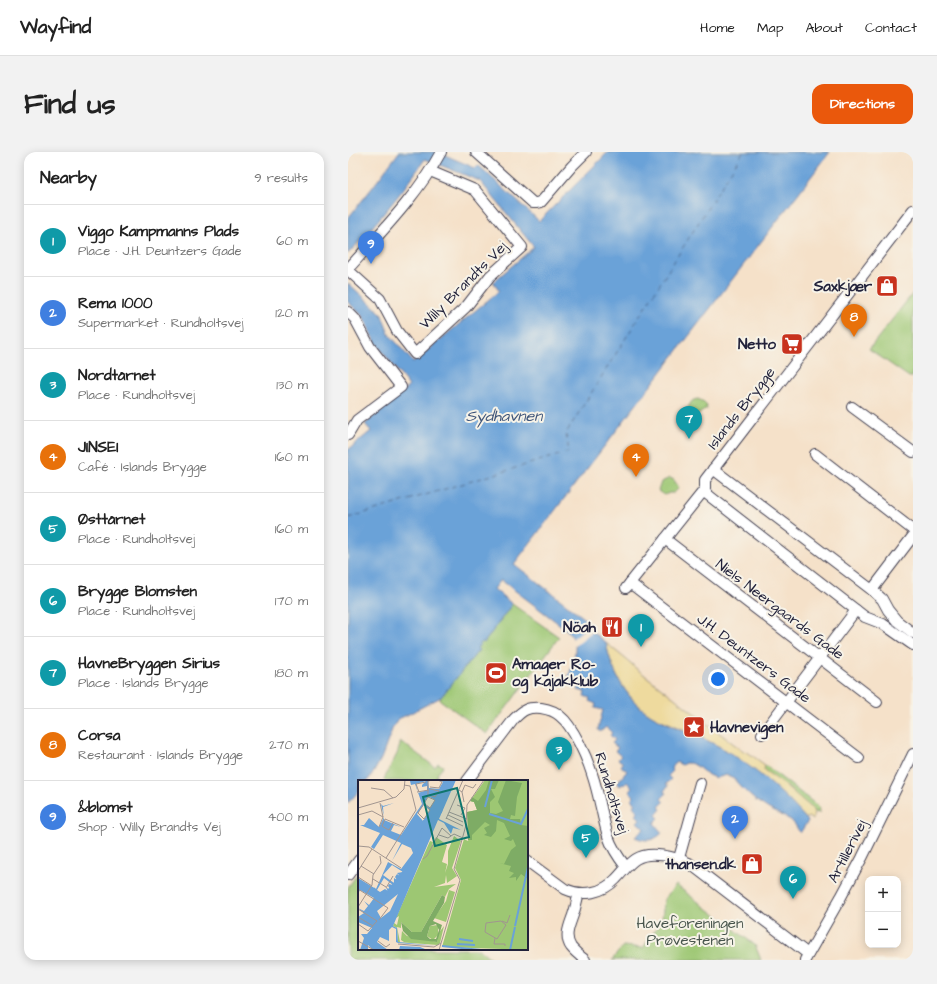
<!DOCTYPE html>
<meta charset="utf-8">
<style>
:root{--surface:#fff;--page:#f2f2f2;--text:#222;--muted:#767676;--line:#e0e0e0;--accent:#ea580c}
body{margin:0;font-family:"Architects Daughter",sans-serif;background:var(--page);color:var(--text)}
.controls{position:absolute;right:12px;bottom:12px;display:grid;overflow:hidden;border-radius:8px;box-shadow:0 2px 10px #0003}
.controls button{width:36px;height:36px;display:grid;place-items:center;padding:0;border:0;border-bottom:1px solid var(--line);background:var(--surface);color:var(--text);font:20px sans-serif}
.you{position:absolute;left:370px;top:527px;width:14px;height:14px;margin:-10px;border:3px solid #fff;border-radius:50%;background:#1a73e8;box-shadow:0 0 0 6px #1a73e833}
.badge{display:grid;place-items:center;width:26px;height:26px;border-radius:50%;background:var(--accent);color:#fff;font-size:13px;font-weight:700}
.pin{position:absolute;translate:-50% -33px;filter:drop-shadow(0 1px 2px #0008)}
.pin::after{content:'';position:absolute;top:21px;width:14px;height:12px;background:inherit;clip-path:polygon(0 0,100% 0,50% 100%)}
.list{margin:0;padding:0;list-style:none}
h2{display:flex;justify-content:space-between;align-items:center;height:52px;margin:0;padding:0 16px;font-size:17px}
h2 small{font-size:13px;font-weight:400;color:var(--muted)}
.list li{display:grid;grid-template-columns:26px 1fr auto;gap:12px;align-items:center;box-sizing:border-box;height:72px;padding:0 16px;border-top:1px solid var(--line)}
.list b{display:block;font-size:15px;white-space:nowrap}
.list p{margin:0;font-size:13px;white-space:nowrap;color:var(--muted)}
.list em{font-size:13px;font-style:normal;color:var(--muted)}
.map{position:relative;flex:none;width:565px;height:808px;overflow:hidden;border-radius:12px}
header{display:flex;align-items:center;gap:24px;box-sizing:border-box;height:56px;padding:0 20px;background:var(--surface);border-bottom:1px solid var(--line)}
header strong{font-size:19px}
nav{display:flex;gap:22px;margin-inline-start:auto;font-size:14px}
.intro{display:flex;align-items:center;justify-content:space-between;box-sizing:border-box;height:96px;padding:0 24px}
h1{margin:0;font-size:28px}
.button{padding:10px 18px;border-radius:12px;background:var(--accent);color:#fff;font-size:14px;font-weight:700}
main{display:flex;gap:24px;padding:0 24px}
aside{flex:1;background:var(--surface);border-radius:12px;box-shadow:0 2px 10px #0003}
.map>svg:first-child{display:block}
.green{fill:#9dc773;stroke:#607457}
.sand{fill:#eeda9e;stroke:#887e6c}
.water{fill:#6aa2d8;stroke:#46628a}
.pier{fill:#f5e1c9}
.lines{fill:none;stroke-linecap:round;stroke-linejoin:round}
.ferry{stroke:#3f557a;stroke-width:1;stroke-dasharray:5 4;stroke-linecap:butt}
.minor-casing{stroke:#423f50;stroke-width:12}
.minor{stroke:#fff;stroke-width:10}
.labels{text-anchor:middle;stroke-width:4;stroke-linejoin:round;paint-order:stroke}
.street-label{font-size:15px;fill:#22223b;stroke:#f7f3e8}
.poi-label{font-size:15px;font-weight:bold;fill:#22223b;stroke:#f7f3e8;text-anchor:end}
.park-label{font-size:15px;fill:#47544c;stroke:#f7f3e8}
.water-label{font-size:16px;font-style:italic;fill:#3f557a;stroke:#f7f3e8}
.inset-river{fill:none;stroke:#6aa2d8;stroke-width:2}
.inset-road{fill:none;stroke:#a19590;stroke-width:1}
.view{fill:#0f766e;fill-opacity:0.15;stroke:#0f766e;stroke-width:2}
.inset-edge{fill:none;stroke:#22223b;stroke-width:2}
</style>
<header>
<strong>Wayfind</strong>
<nav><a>Home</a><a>Map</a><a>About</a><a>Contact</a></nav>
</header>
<div class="intro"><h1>Find us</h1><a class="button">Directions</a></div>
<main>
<aside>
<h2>Nearby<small>9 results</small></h2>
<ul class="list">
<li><span class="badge" style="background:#0f9aa8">1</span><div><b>Viggo Kampmanns Plads</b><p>Place · J.H. Deuntzers Gade</p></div><em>60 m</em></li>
<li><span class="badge" style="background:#3f7fe0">2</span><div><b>Rema 1000</b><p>Supermarket · Rundholtsvej</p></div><em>120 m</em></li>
<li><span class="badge" style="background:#0f9aa8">3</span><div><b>Nordtårnet</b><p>Place · Rundholtsvej</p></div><em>130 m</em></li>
<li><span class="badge" style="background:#e8710a">4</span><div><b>JINSEI</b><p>Café · Islands Brygge</p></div><em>160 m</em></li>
<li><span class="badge" style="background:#0f9aa8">5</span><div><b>Østtårnet</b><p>Place · Rundholtsvej</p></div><em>160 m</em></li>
<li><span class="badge" style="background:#0f9aa8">6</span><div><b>Brygge Blomsten</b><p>Place · Rundholtsvej</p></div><em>170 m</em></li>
<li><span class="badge" style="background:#0f9aa8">7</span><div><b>HavneBryggen Sirius</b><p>Place · Islands Brygge</p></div><em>180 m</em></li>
<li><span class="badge" style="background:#e8710a">8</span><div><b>Corsa</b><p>Restaurant · Islands Brygge</p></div><em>270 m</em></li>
<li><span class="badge" style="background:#3f7fe0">9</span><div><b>&amp;blomst</b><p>Shop · Willy Brandts Vej</p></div><em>400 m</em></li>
</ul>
</aside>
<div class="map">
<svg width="565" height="808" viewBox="0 0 565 808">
<rect width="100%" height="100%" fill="#f7f3e8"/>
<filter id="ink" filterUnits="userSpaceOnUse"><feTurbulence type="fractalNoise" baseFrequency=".025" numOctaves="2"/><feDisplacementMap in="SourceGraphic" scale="8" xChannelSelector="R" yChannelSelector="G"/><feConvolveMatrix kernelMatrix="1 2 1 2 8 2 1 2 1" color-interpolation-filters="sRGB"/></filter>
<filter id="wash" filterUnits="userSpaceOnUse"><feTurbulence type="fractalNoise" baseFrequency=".012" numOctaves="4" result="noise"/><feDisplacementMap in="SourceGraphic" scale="16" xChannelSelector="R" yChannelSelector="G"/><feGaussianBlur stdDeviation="0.9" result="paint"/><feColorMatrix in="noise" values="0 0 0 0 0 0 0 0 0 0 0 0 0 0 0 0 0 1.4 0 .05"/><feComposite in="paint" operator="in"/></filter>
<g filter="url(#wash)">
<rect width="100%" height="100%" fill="#f5e1c9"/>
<g class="green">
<path d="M565,141V225H561L521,197Z"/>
<path d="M350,247L356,250L359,253L358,257L344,267L336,268L333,266L332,264V262C333,261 337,259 338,258C343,253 341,248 350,247Z"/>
<path d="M322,326L326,328L331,336L326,341H321C315,344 316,343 310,339L313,330Z"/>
<path d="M164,452L211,485L139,582L92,548L93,545L131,498L129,496L134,489L136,491Z"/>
<path d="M52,589L87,615L90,611L95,614L90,621L87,629H37L36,627L49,602L52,593Z"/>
<path d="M417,613L471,655V661L466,660V658L416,618Z"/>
<path d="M11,720V797H131L145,808H0V735Z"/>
<path d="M328,733L407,793L413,808H264L275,794L295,796L314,768L316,747Z"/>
</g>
<path class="sand" d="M258,491L285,513V514L387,593L397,600L398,599L417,613L416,618L437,633L466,658L465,668L460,665L458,667C438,644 416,624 390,607C384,603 379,599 372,595C357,587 341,580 326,573C319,570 312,568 306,565C279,549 264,521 258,491Z"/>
<path class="water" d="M51,0H90L127,16L130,13L191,69L260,0H482L166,412L240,469L236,473L258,491C264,521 279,550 307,565C328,577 353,584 374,596C406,615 435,640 460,669L452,681L448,674L443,668L421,657L407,648L395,637L384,625L380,623C375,623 370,627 365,625C353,621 350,610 337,611L334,613L328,610L323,616L325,619L320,624L323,627L318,632L320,634L316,639L318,642L313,647L316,650L311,655L313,657L308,663L311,666L306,671L314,681C306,689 298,690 287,685L296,677L289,670L292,667L287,662L290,660L285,654L288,652L283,647L286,644L281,639L284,636L279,630L276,633L275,632L272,634L269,631L279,619L273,614L275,611L270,607L273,604L267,599L270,596L264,591L267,588L262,583L264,581L258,575L252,580L250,577L255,558L247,556L248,552L241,549L242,546L236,544L237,540L230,538L231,534L225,532V528L220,527C223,515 231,498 225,486C223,483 221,481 219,478L153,428L146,437L164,452L136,491L134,490L129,496L131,498L93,545L59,563L50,567L45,575L33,607L24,623L19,629H11V639L0,651V298L23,279L17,272L61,234L30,194L25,185L15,164L0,150V131L33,161L41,182L65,210L151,139L145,130L186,95L132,29L77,7C54,41 28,72 0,102V66L24,36Z"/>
<path class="pier" d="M240,474L245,479L225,495L223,488Z"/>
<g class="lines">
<path class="ferry" d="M0,366L221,300L218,281L395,0"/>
</g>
</g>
<g filter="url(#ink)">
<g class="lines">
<g class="minor-casing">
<g id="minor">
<path d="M128,0L185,51H188L193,50L224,14L238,0"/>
<path d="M0,117C33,80 69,44 93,0"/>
<path d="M0,118L32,147L49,179L67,202L118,155L142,124L174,95L127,38L82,19"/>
<path d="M0,160L7,167L22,195L53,235L9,268L0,283"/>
<path d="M504,255L565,300"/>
<path d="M467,302L565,378"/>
<path d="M365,317L524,438L534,447L540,458L549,469L565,481"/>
<path d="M355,339L517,465L535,472L565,493"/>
<path d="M317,387L529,550"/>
<path d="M282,431L511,606"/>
<path d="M278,436L357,337V328L565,58"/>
<path d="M524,438L565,384"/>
<path d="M414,582L508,458"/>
<path d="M119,629L166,567C175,558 179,555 193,556C199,557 207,559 212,564C225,574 239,606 244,622C251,642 254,664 260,684C264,696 271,706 278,715"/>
<path d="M331,706L352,631"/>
<path d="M179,709L217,737C235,745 255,741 268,727C275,720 280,712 288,707C302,698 327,705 341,711L460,802"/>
<path d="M0,723L11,708"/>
<path d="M231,741C229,747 228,754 226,760C223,771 215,783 223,795C227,800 232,804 237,808"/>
<path d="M457,808L493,745L514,706L565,602"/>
</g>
</g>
<use href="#minor" class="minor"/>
</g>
</g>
<defs>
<g id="shop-square" transform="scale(1.15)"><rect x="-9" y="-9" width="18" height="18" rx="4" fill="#c8321e" stroke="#f7f3e8"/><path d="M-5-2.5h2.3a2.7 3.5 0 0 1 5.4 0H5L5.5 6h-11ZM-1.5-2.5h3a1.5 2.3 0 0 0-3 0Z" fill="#fff"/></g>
<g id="supermarket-square" transform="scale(1.15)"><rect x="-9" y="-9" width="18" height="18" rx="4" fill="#c8321e" stroke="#f7f3e8"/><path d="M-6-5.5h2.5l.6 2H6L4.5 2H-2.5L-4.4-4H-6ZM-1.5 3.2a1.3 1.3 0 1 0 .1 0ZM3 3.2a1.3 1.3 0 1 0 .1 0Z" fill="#fff"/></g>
<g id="restaurant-square" transform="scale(1.15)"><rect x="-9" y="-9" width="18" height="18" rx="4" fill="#c8321e" stroke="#f7f3e8"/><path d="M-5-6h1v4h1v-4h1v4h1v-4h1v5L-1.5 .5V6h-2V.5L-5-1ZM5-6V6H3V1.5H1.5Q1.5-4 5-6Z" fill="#fff"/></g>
<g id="stadium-square" transform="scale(1.15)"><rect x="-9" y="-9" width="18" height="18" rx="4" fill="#c8321e" stroke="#f7f3e8"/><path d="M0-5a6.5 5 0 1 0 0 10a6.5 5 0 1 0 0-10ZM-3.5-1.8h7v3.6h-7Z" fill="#fff"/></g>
<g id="sight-square" transform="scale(1.15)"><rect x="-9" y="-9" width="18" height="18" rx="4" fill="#c8321e" stroke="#f7f3e8"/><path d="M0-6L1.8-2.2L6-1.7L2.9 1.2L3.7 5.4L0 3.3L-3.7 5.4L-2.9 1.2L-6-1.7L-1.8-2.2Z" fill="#fff"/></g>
</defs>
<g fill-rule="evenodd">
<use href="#shop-square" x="539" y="134"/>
<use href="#supermarket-square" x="444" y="192"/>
<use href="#restaurant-square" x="264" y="475"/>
<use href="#stadium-square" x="148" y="521"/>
<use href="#sight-square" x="346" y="575"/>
<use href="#shop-square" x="404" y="712"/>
</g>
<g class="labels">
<g class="street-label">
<text transform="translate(115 133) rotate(-45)" y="5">Willy Brandts Vej</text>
<text transform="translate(393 256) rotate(-52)" y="5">Islands Brygge</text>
<text transform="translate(432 457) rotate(37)" y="5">Niels Neergaards Gade</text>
<text transform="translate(406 506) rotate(37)" y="5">J.H. Deuntzers Gade</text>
<text transform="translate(264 641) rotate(73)" y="5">Rundholtsvej</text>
<text transform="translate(499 699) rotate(-63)" y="5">Artillerivej</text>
</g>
<g class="poi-label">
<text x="524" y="139">Saxkjær</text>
<text x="428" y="197">Netto</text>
<text x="248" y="480">Nöah</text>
<text x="164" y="517" text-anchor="start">Amager Ro-<tspan x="164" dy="17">og kajakklub</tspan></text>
<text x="362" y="580" text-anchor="start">Havnevigen</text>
<text x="388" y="717">thansen.dk</text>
</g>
<g class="park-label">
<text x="342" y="776">Haveforeningen<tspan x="342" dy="17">Prøvestenen</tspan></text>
</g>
<g class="water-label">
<text x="156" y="269">Sydhavnen</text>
</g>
</g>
<g transform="translate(10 628)">
<rect width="170" height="170" fill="#f5e1c9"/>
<path d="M127,0H170V170L84,167L103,100L97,88L106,59L110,61L112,55L109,32L119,30L116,22L112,21ZM96,56L103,61L94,88L99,96L89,103L88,95L87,103L76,107L98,104L91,109L87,117L84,115L63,152H54L43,142V148L39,147L42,162H46L43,160L44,151L49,156L79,162L80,155L75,160L69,156L72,146L80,145V154L86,146L82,163L80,165L40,162L39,148L35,146L36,143L39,145L41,136L38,138L72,61L75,62L74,67L78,57L89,65L84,82L89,84L87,93L90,84V71ZM91,110L97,112L88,142L76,138L88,121Z" fill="#9dc773"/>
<path d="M131,0H141L137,9H133L137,17L132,22V33L138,34L145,31L140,22L148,0L164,3L159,17L157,36L153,35L152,39H162L163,45L170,46V99L163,94L158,101V97L151,98L156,93L151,91L153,86L141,83L146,84L153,70L158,66L155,59L153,61L146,59L152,56L146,43L139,40L138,51L133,57L126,55L129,53L126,48L132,45L127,42L114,55V60H110L109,32L119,30L116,22L112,21L114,17L120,21L128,10ZM84,115L87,117L86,123L75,141L84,145L79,162L53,159L45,151L43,142L54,152H63ZM78,144L81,150L78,159H72L69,156L72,146Z" fill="#7eac65" fill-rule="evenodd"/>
<path d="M72,0L70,1L71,8L81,9L85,2L81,0H98L81,39L103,50L95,48L93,54L86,43L80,40L35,146L39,148L40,162L80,166L40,163L38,162V149L34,147L31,150V161L22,157L19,162L30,170H15L10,165V170H2L6,158L3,154H9L14,148L0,142V137L6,133L0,128L6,131L10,126L6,121L11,125L16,118L2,110L0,114V98L18,109L30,82L43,89L55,73L53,68L44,64L34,81L43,63L25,55L16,69L13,67L22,53L2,45H6L11,38L21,47L26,37L23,24L25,26L36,23L25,27L26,40L43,47L36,45L33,51L43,55L64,24L57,4L53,5L52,1ZM68,1L64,5V7L69,6V10L60,13L58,4ZM70,16L77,20L72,28L66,24ZM66,25L72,30L65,41L59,34ZM34,85L45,92L39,93L42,96L39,94L37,97L39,100L36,98V103L25,95ZM26,98L35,105L31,104L30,106L32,109L28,108L30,111L27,109L22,112L19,110ZM40,114L32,131L23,138L19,131ZM42,166L62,167L67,169L41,170Z" fill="#6aa2d8" fill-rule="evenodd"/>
<path class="inset-river" d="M127,27L134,0M131,34L163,44L170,29M16,108L19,115H27L57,77L66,41L83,32L92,0M157,146L170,87M101,159L115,161M99,164L117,165M84,166L123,170M152,170L157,147"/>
<path class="inset-road" d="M72,7L81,8L84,2L80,0M13,8L26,10L35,18M101,10L104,12L106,22M59,12L71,10M61,12L58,4L68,2M104,12L107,5L115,8L118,4M71,15L77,17L81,11L72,9M67,24L72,28L77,20L70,17M66,25L72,30L66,39L60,33L70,17V1L75,0M99,25L107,28L103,35M0,28L38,17L46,9L47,0M91,32L109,39M0,35L14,31L25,37M90,35L105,42M88,38L105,46M27,39L24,46L27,48L31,50L35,43M27,39L46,47M88,39L105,0M21,47L25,37L22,23M81,55L90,58L96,54L105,58M0,66L11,67L43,88M28,78L58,30L52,6L46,5M65,79L69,76L84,48L93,56M3,86L16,94M0,91L14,69M0,97L14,106M15,99L28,107M28,108L35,96M0,109L30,128L21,140M0,127L14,105L15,95L23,83L22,76M0,129L19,141L10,151L0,144M0,137L15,146M143,141L148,145L139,159L127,152L128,143ZM144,141L149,143L152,135M137,158L136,164H147V166M0,161L16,170M20,161L28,167L32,164M40,164L76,167L83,163M69,170H107M81,170L102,100L96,89L108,45L109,25L126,0"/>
<path class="view" d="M99,8L111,57L77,66L65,17Z"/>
<rect width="170" height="170" class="inset-edge"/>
</g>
</svg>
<div class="controls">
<button>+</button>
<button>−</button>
</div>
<div class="you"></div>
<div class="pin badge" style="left:293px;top:495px;background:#0f9aa8">1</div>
<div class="pin badge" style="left:387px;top:687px;background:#3f7fe0">2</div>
<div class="pin badge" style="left:211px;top:618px;background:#0f9aa8">3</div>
<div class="pin badge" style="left:288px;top:325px;background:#e8710a">4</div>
<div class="pin badge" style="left:238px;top:706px;background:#0f9aa8">5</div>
<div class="pin badge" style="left:445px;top:747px;background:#0f9aa8">6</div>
<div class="pin badge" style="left:341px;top:287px;background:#0f9aa8">7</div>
<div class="pin badge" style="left:506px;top:185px;background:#e8710a">8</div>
<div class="pin badge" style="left:23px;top:112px;background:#3f7fe0">9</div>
</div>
</main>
